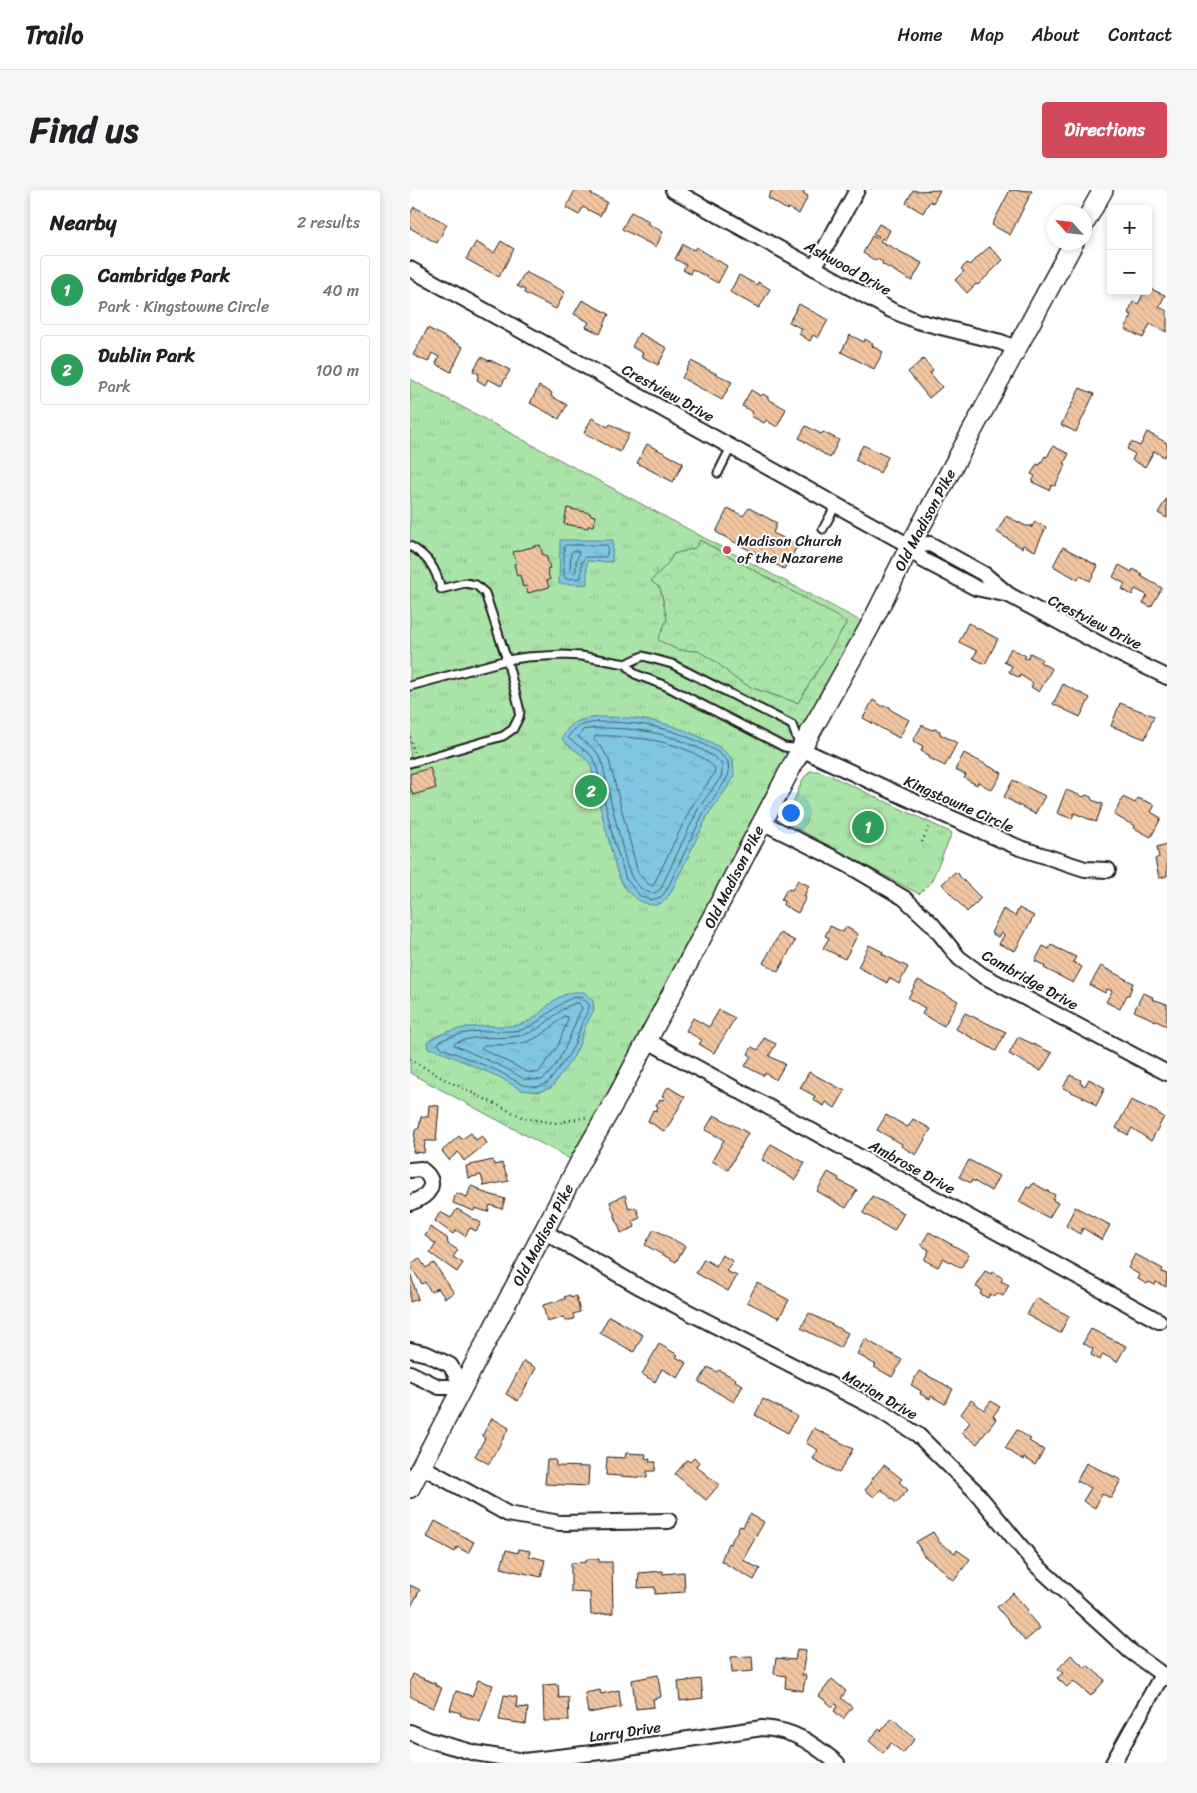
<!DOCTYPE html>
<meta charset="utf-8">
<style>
:root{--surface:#fff;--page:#f6f6f6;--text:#202124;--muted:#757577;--line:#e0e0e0;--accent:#d1495b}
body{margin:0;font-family:Sriracha,sans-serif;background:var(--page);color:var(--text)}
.controls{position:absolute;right:15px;top:15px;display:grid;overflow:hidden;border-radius:5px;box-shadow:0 2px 8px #0003}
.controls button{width:45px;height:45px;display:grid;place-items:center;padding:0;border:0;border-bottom:1px solid var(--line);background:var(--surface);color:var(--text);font:25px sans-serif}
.compass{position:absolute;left:637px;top:15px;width:45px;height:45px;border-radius:50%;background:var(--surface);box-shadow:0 2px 8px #0003;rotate:297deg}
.you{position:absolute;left:380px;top:622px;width:18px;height:18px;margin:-12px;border:4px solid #fff;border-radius:50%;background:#1a73e8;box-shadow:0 0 0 8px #1a73e833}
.badge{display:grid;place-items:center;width:32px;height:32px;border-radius:50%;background:var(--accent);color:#fff;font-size:16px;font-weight:700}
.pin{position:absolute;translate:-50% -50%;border:2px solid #fff;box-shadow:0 1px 5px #0006}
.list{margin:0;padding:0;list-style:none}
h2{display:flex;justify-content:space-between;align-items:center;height:65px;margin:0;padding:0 20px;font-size:21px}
h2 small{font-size:16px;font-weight:400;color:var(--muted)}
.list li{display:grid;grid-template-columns:32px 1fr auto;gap:15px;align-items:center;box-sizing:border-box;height:70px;margin:0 10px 10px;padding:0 10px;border:1px solid var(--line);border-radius:5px}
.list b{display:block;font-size:19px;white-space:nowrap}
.list p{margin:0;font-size:16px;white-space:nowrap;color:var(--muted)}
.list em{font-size:16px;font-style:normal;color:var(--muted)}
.map{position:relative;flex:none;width:757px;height:1573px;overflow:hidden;border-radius:5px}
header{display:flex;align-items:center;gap:30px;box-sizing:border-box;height:70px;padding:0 25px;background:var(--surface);border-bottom:1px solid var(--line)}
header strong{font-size:24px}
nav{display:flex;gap:28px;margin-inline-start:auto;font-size:18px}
.intro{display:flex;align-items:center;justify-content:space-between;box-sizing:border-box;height:120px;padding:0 30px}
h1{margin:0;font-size:35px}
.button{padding:12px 22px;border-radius:5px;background:var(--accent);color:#fff;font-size:18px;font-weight:700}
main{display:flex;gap:30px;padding:0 30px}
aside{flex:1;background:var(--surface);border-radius:5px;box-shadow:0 2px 8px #0003}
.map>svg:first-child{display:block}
.forest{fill:url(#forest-crowns);stroke:#648062}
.park{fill:url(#park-tufts);stroke:#648062;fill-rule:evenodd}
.water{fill:url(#water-ripples);stroke:#578292}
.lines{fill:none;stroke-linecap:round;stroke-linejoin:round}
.shore{stroke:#44606a;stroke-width:1}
.building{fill:url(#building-back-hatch);stroke:#1c1c1c}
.service-casing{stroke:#1c1c1c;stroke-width:11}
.minor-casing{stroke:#1c1c1c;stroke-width:18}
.secondary-casing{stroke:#1c1c1c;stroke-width:22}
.path{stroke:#1c1c1c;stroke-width:2.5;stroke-dasharray:1 4;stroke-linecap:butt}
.service{stroke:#fff;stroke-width:7}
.minor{stroke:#fff;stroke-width:14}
.secondary{stroke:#fff;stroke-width:19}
.poi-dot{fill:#d1495b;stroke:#fff;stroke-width:2}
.labels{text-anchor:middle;stroke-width:4;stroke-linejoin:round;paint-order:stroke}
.street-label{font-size:15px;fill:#1c1c1c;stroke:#fff}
.poi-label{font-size:15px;fill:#1c1c1c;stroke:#fff;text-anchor:start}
</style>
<header>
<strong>Trailo</strong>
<nav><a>Home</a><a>Map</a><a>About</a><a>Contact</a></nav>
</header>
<div class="intro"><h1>Find us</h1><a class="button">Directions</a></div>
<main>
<aside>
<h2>Nearby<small>2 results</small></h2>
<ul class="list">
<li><span class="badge" style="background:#2e9e5b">1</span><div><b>Cambridge Park</b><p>Park · Kingstowne Circle</p></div><em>40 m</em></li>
<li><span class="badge" style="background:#2e9e5b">2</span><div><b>Dublin Park</b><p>Park</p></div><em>100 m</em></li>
</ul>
</aside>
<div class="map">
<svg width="757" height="1573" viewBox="0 0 757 1573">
<defs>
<pattern id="forest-crowns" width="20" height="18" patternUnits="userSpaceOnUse" patternTransform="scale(1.25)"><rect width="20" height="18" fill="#abe4a8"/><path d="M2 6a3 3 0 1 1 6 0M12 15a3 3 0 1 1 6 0" fill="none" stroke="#93c390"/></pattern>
<pattern id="park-tufts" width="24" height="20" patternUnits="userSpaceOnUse" patternTransform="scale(1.25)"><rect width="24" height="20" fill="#abe4a8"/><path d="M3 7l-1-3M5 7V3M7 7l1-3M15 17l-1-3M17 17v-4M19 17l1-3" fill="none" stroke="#93c390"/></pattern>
<pattern id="water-ripples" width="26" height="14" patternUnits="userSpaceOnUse" patternTransform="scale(1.25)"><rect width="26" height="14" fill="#7fc6e0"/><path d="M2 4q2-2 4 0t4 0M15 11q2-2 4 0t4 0" fill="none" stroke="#6daac0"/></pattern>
<pattern id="building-back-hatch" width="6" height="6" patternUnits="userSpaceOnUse" patternTransform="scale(1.25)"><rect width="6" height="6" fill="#f2c6a2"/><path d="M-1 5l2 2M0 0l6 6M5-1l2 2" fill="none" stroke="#cfaa8b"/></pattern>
</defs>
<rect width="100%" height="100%" fill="#fff"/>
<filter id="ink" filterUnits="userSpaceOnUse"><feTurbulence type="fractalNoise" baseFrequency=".02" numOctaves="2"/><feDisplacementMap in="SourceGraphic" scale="10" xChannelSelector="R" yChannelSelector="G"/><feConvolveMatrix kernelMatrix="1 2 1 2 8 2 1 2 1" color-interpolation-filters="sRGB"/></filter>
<g filter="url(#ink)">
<path class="forest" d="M290,350L438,432L388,513L342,498L323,487L306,472L288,461L268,460L247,450L257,429L250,398L241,391C249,381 258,376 263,364L285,358Z"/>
<g class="park">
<path d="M0,189C152,270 303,354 456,434L206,896L160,969L0,883ZM290,350L437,432L388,513L342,498L323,487L306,472L288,461L268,460L248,450L257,429L250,398L241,391C249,381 258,376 263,364L285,358Z"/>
<path d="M400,581H409L419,585L542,643L521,692L509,704L375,632L393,589Z"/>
</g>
<g class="water">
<path d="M150,350H203L202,372L177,371V394H149Z"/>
<path d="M188,527C227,527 259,531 294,549C305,554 315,560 323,570L324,585L321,592L298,625L260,704C255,711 248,718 238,714C227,711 217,703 212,693C206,682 203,668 200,655C193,629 186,603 181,576C174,563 161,560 152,549C159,531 171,529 188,527Z"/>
<path d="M163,802H174L183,811L184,820L175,837L169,855L164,866L141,898L128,902L111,900L91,888L27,860L18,858L17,852C31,841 55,837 72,836C85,835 98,838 111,834C124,831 132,820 142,812C148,807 156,804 163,802Z"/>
</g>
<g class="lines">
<g class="shore">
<path d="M156,355H196L198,357L197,365L195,367H175L172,372L171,388L156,389L154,386V357Z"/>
<path d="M163,361H168L169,364L166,371V381L163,383L160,380L161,363Z"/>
<path d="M188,532C227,532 258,536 293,554C302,559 312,563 318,572L319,583L316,590L294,622L256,701L251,707L241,710L230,706L216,689L203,648L186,574L181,565L158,548C164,535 175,534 188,532Z"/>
<path d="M189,538C226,538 256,542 290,559C298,563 306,567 312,575V582L311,587L288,619L251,698C242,711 226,696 221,686C216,676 214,663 211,652C204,626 198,599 192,572L186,561L168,547L173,540Z"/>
<path d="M186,546C195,545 204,546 213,547C245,549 281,555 305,578L304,584L282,616L243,696L238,694L228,683L199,570L192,558L184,550Z"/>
<path d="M164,807L172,808L179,814V818L171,835L165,853L160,863L138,893L127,897L113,895L88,881L32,858L28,854L30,851C44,845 60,841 76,841C87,841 99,842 111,840C132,834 144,814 164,807Z"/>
<path d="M165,813H169L172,818C160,842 154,872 132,890L114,889L95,878L44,855L45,853C66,843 91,851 113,845C134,840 145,820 165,813Z"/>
<path d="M154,826L157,827L158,829L148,856L128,883L117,882L71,858L74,855C115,855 123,855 154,826Z"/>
</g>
</g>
<g class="building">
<path d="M165,0H181V4L197,12L190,26L173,17L169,25L156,18Z"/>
<path d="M362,0H395L393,3L398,6L389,24L378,18L377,20L358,8Z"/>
<path d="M503,0L506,1L530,0L523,13L520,11L513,23L496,13Z"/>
<path d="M600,0L622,1L600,45L582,35Z"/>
<path d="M4,17L37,34L27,53L0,38V24Z"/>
<path d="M221,22L239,31L237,33L253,42L246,57L212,39Z"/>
<path d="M469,34L480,40L475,50L472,48L470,51L512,73L502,91L472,74L473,72L467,69L466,71L453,63L462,46L467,49L469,46L463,44Z"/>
<path d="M91,51L104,59L89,87L56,69L66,52L84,63Z"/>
<path d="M273,54L284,60L286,57L317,76L308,93L282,79L280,84L273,80L276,75L265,69Z"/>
<path d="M579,57L593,70L568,95L566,94L557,103L545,90L554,81L551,79L557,73L559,75Z"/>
<path d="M115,82L155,102L146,119L114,103L115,100L107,96Z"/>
<path d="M329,85L347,95L348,92L360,99L349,118L320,102Z"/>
<path d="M738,98L755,105L749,117L757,121V142L740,134L733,148L715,139L722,125L718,123L723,112L728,114L735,101H738Z"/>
<path d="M172,110L199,124L190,144L176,137L179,132L164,124Z"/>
<path d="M389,114L418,130L408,148L403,145L400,151L389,144L392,139L379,132Z"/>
<path d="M18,138L53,157L41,182L26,174L29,167L22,163L18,172L3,165Z"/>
<path d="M229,143L257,158L248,175L231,166L233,163L222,157Z"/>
<path d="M440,145L454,152L455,149L463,154L462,156L473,162L464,179L431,162Z"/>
<path d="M71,167L79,171L80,170L100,180L91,196L78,189L75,195L67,190L69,184L63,181Z"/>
<path d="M513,169L523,180L520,183L532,197L519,208L498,182Z"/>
<path d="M281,171L322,192L312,210L272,188Z"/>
<path d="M129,196L142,203L141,206L157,215L149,229L120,213Z"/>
<path d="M670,198L684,204L666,242L651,235Z"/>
<path d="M341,200L351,206L353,204L358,207V209L376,219L367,237L356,230L354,233L341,226L343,222L332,216Z"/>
<path d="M182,228L198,237L200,234L219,244L210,262L174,243Z"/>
<path d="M396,236L411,244L413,242L429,250L420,268L389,248Z"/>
<path d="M737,242L757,253V262L754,267L744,261L735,277L722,270L725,264L717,259L721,252L730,256Z"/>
<path d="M237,254L273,273L263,292L227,273Z"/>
<path d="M453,255L478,267L470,283L445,270Z"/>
<path d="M643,256L659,264L654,273L656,274L645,296L642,295L639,300L622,292L625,286L621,284L627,274L630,275L635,266L637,267Z"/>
<path d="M757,308V328L748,323Z"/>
<path d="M157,318L180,323V325L185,326L183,336L179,335L178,338L154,334Z"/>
<path d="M318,318L333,326L339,318L367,333L363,343L388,355L374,379L306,342Z"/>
<path d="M596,326L616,336H621V338L625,332L636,337L625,361L613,355L612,358L587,342Z"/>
<path d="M130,355L133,365H136L140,378L137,379L140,390H137L139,397L118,403L116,396L113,397L110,385L107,386L104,374L107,373L103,362Z"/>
<path d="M653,357L688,376L680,391L670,386L668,390L643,376Z"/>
<path d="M709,375L722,382L723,379L732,384L731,386L752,398L741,417L733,413L737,405L725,399L722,405L712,399L715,394L703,387Z"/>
<path d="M558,433L588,449L575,474L563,468L567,461L549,452Z"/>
<path d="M601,458L616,466L614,468L617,469L620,463L632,469L630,472L642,479L629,502L621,497L623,493L610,485L609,488L599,482L602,476L594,472Z"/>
<path d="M653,494L680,508L670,527L643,514Z"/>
<path d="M463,510L472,516L480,517L481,520L499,530L489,548L453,528Z"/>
<path d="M710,513L744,526L735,549L701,536Z"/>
<path d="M512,535L522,540L525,539L530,541V544L547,553L535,576L519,568L520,566L511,561L513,556L503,551Z"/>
<path d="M554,563L592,583L582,600L568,592L567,595L554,588L556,585L545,580Z"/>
<path d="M20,578L26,598L3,605L0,596V584Z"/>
<path d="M603,590L635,606L625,624L594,607Z"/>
<path d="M656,600L674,607L676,605L681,607L682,610L693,614L686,632L664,623L662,629L647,623Z"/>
<path d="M713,607L725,613L728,608L745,615L741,622L751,628L741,647L724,638L725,636L704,625Z"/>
<path d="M757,654V686L749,688L745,669L749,667L747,657Z"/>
<path d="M545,682L548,683L550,687L571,708L557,722L532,694Z"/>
<path d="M388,690L399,696L394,706L396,707L388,723L373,715L374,711L371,710L377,699L382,700Z"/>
<path d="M609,718L624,726L605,761L589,754L594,745L591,743L588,747L581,743L593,719L605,726Z"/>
<path d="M420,736L433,742L436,737L448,744L435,769L413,758L419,748L415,746Z"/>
<path d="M370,743L385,751L368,782L353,773Z"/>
<path d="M459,755L473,762L472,764L498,777L489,794L479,788L477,793L448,777Z"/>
<path d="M641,755L666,767L663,772L672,777L663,793L634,778L635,776L625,771L633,756L639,759Z"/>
<path d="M691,776L723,793L719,805H717L710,819L696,812L702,801L697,799L695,803L680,795Z"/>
<path d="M508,790L548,811L534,836L512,824L515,818L498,808Z"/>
<path d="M733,803L743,807L742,809L757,814V836L724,821Z"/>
<path d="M309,820L325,828L304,863L289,854L292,850L276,841L283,828L299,837Z"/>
<path d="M555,823L596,842L586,861L546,839Z"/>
<path d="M608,847L642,863L631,881L599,864Z"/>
<path d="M354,848L366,854L359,866L375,874L366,890L355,883L354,886L335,876L341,866L338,864L342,857L348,860Z"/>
<path d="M399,882L435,901L425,918L416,912L414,916L403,910L405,906L390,898Z"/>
<path d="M660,885L671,890L670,893L675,896L679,889L695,898L686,916L682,913L683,912L653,898Z"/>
<path d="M258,897L275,907L255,942L238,931L243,920L246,921L248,917L246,915L251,909L253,910L255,907L252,906Z"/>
<path d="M721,910L747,922V923L754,927L741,951L722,938L718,945L706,938Z"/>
<path d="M19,915L29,916L26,951H15L14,963L3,962L5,940L9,938L11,927H18Z"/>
<path d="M304,925L338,943L318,980L302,971L314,950L295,940Z"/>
<path d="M476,925L498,937L503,929L521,939L506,965L491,956L492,954L467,940Z"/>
<path d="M61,943L66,950L72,946L77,953L54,971L48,962L39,970L32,961L49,946L52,949Z"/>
<path d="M361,954L395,973L385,990L352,970Z"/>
<path d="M83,970L84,975L92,973L99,991L74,996L71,985L58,988L56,976Z"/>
<path d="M559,970L589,986L581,1001L562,990L561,993L549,987Z"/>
<path d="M418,982L429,988L428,990L447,1000L436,1018L407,1001Z"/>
<path d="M623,993L645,1005L643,1010L648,1013L639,1028L609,1012L617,997L620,998Z"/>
<path d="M61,996L70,999L69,1001L95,1009L92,1019L80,1015L78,1022L65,1018L64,1021L43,1013L46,1003L57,1007Z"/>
<path d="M215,1005L219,1019L226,1017L230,1028L223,1031L225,1037L211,1043L200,1012Z"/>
<path d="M462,1006L494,1023L484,1041L453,1023Z"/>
<path d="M665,1017L700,1035L692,1050L673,1038L670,1044L656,1036Z"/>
<path d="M47,1019L71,1033L66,1041L60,1038L55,1046L46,1040L43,1044L25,1031L30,1022L41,1028Z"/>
<path d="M20,1037L37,1048L38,1054L48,1060L43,1067L53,1073L47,1082L20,1063L26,1054L15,1046Z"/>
<path d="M244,1039L275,1056L266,1072L235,1055Z"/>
<path d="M519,1042L559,1064L551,1078L533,1068L528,1077L514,1070L519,1060L511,1055Z"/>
<path d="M725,1064L753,1079L752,1082L757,1084L756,1097L746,1092L745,1095L739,1092L737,1094L728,1089L730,1085L718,1078Z"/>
<path d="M312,1065L323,1071L316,1081L327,1086L318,1101L286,1083L294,1069L306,1076Z"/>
<path d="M9,1068L16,1078L24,1073L44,1103L35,1108L28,1098L21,1102L15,1092L12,1094L0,1075Z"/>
<path d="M575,1081L581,1084L582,1082L593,1088L591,1091L599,1095L593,1106L587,1103L585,1106L580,1104L578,1108L570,1104L572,1100L566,1097Z"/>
<path d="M0,1082L8,1109L0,1112Z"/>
<path d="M347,1093L379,1110L369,1128L337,1112Z"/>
<path d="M160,1105L161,1108L166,1106L170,1122L163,1124L164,1129L155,1131L154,1127L137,1132L133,1115L155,1109L154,1107Z"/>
<path d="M626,1108L659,1126L650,1143L617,1125Z"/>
<path d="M399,1123L438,1143L430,1158L391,1138Z"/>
<path d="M199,1126L233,1145L224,1162L190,1143Z"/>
<path d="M681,1139L716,1156L707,1172L693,1164L690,1170L681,1165L683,1159L673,1153Z"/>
<path d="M455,1149L492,1170L482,1187L464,1177L466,1175L447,1164Z"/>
<path d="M249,1154L268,1165L266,1167L277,1173L268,1188L252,1179L245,1192L232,1184Z"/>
<path d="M114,1171L126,1178L108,1211L96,1204Z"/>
<path d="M298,1177L307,1182L309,1180L326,1189L325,1191L333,1195L324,1212L289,1192Z"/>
<path d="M509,1181L543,1199L535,1214L521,1206L520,1209L510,1204L511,1201L501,1195Z"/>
<path d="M353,1209L387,1226L378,1243L345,1225Z"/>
<path d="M561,1210L574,1220L581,1211L590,1217L583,1226L586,1229L567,1254L552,1243L560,1232L551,1224Z"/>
<path d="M82,1228L99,1238L79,1274L65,1266L75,1248L72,1246Z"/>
<path d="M404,1238L443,1259L429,1283L403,1269L408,1260L396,1253Z"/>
<path d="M607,1240L621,1249L619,1251L634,1260L625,1275L614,1268L613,1270L595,1258Z"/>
<path d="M216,1263L236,1264L235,1268L240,1269L239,1272H246L245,1281H237V1288L196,1285L197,1267L215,1268Z"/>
<path d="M284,1268L289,1272L286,1276L309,1295L296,1310L265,1284L277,1270L280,1272Z"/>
<path d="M137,1270H146V1276L179,1277L178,1296L135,1294Z"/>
<path d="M676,1273L711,1290L701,1308L692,1304L685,1318L673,1311L681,1298L667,1291Z"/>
<path d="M474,1275L492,1289L489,1292L498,1300L486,1313L471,1299L464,1307L455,1300L462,1292L461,1290Z"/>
<path d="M340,1324L354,1332L333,1370L350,1379L344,1390L311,1371L318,1353L320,1354L330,1336L333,1337Z"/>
<path d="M25,1331L64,1352L58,1363L47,1357L45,1362L17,1347Z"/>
<path d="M523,1342L530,1353L545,1363L547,1360L560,1369L544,1391L535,1384L536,1382L514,1366L506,1352Z"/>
<path d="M109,1359L120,1361L119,1366L135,1370L131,1387L91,1378L96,1360L108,1363Z"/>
<path d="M177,1369H189V1372H202L203,1423L181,1425L180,1403L161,1402V1373L176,1372Z"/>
<path d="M253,1381V1384L274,1382L275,1402L245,1404V1397L228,1398L229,1383Z"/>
<path d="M0,1395L10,1400L0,1418Z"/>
<path d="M603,1403L618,1420L616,1422L630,1438L615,1451L587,1417Z"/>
<path d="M387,1459L396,1460L392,1485H396L393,1501L375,1498L376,1486L364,1484L366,1468L385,1470Z"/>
<path d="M661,1465L675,1478L677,1475L695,1490L681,1506L663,1491L657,1497L647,1488L653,1483L648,1479Z"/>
<path d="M342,1466L343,1481L322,1483L321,1467Z"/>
<path d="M3,1484L26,1494L25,1495L32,1498L23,1518L7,1511V1510L0,1506V1491Z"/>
<path d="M248,1485L251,1507L243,1509L244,1517L226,1519L222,1490Z"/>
<path d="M291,1489L293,1508L270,1511L268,1492Z"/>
<path d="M422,1489L436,1501L431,1508L442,1517L433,1529L424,1521L428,1516L426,1514L423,1517L409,1506Z"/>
<path d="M68,1490L83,1495L70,1532L50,1525L51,1523L40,1520L46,1501L62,1506Z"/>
<path d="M148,1494L149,1508L158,1507L159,1531H134L133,1495Z"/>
<path d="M190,1500L191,1504L209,1500L211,1517L178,1523L175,1503Z"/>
<path d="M94,1505L107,1507L106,1517L118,1518L116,1534L89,1530Z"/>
<path d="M482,1528L505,1549L493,1563L481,1553L473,1563L459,1551L469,1539L471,1541Z"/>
</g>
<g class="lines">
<g class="service-casing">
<g id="service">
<path d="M308,283L321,257"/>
<path d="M413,339L426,315"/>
<path d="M0,356C19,367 26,379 31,399L55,393L66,395L75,403L97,470L110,521L109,527L103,539L93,546L0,573"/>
<path d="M0,496L97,470L117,467L153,465L171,466L216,474L233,466L262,474L382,535L391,559L374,557L256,496L225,484L216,474"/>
</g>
</g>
<g class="minor-casing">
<g id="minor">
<path d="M263,0L481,120L507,131L591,152L607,159"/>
<path d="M404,78L447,0"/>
<path d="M0,79L500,356L513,370L566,398L599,405"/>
<path d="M500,356L520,354L574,384L599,405L701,460L757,487"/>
<path d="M391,559L514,616L610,658L675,679L698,680"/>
<path d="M352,632L436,674L494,708L522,734L549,768L572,785L757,883"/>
<path d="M238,851L749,1131"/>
<path d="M0,980L11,979C31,993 18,1007 0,1013"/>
<path d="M135,1042L228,1096L469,1220L508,1245L565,1301L626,1375L720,1461L757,1488"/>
<path d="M0,1160L17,1164L40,1175L53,1197H29L0,1183"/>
<path d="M11,1276L98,1324L150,1333L259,1331"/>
<path d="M0,1542L19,1550L65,1563L114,1571L199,1561L352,1538C385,1540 402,1553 427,1573"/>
<path d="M703,1573L752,1485"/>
</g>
</g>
<g class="secondary-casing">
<g id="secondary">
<path d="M674,34L693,0"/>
<path d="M0,1298L170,972L210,902L391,559L460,436L500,356L664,52"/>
</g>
</g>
<g class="path">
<path d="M0,547L4,562"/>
<path d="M512,652L519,636"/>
<path d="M0,869L32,888L114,928L145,933L178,927"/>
</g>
<use href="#service" class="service"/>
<use href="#minor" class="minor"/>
<use href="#secondary" class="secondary"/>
</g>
</g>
<circle class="poi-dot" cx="317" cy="360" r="5"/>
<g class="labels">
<g class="street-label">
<text transform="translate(438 78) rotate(29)" y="5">Ashwood Drive</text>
<text transform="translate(258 203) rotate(29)" y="5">Crestview Drive</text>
<text transform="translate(515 330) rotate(-62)" y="5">Old Madison Pike</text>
<text transform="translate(685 432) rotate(27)" y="5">Crestview Drive</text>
<text transform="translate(549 614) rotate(24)" y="5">Kingstowne Circle</text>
<text transform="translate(324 687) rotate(-63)" y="5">Old Madison Pike</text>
<text transform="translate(620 790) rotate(29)" y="5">Cambridge Drive</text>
<text transform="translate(502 977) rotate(29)" y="5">Ambrose Drive</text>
<text transform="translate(133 1045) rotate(-62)" y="5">Old Madison Pike</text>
<text transform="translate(470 1205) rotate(30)" y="5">Marion Drive</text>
<text transform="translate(215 1542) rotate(-8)" y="5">Larry Drive</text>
</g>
<g class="poi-label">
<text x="327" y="356">Madison Church<tspan x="327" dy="17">of the Nazarene</tspan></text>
</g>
</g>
</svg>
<div class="controls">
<button>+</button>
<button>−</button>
</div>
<svg class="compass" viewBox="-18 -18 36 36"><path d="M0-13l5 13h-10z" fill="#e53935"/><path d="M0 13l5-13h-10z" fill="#757577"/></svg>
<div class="you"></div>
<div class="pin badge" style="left:458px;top:637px;background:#2e9e5b">1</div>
<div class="pin badge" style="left:181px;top:601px;background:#2e9e5b">2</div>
</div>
</main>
